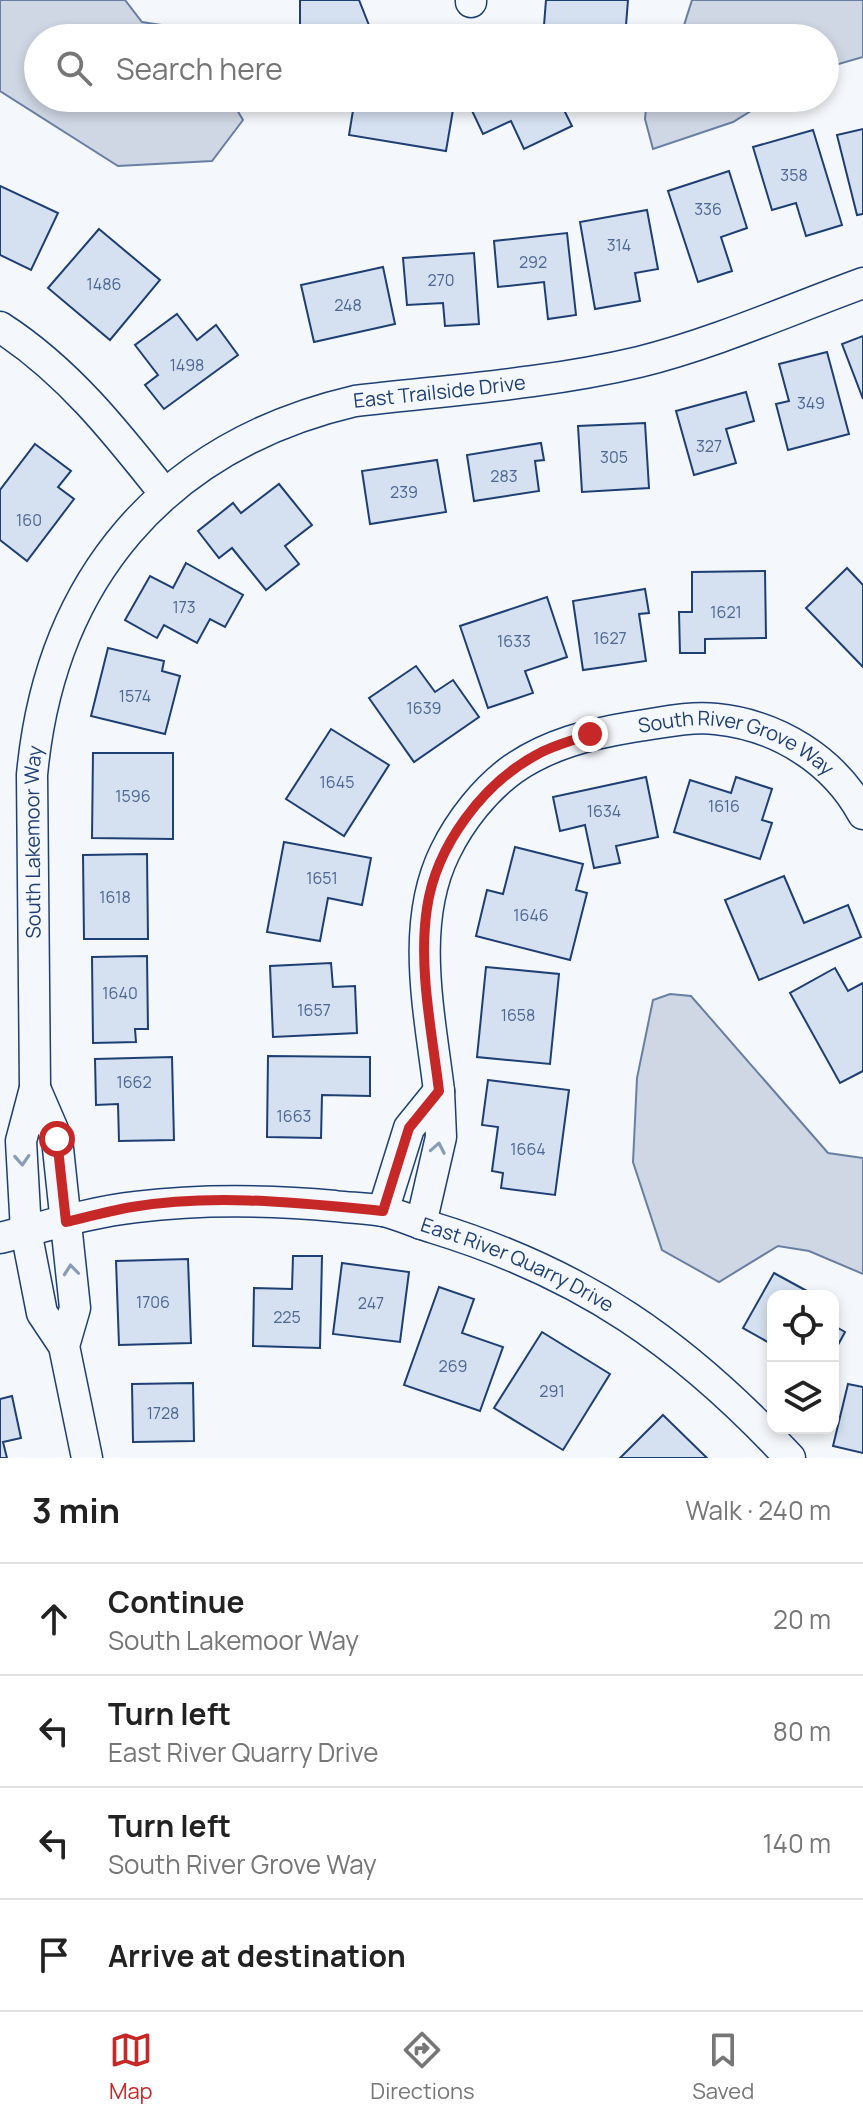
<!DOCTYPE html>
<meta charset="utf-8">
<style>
:root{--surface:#fff;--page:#f6f6f6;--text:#222;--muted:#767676;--line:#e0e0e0;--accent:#c62828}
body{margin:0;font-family:Manrope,sans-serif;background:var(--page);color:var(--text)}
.controls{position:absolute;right:24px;bottom:24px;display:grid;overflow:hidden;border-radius:16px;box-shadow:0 4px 12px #0003}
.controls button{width:72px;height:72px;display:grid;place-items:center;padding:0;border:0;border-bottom:2px solid var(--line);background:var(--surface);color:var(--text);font:40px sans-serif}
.stop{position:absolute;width:24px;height:24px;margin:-18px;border:6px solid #c62828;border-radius:50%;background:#fff}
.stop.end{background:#c62828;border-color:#fff;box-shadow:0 2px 8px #0008}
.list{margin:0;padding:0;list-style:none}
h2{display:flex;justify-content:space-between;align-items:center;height:104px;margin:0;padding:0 32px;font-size:34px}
h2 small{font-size:26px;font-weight:400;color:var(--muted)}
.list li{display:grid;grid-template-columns:52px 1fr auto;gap:24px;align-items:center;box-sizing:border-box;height:112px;padding:0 32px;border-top:2px solid var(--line)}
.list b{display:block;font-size:30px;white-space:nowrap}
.list p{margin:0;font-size:26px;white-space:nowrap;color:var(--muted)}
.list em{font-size:26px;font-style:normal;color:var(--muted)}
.icon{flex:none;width:44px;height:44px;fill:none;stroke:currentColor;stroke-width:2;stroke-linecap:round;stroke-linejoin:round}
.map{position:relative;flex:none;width:863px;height:1458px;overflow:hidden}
.search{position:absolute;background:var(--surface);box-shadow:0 4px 12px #0003;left:24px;right:24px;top:24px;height:88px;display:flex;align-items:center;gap:20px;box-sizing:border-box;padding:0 28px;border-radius:44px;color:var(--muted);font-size:30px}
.sheet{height:552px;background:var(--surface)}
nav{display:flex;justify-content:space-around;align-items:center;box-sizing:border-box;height:112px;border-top:2px solid var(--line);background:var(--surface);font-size:22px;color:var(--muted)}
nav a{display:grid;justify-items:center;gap:4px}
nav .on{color:var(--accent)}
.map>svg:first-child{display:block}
.water{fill:#cfd7e4;stroke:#687fa3;stroke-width:2}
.building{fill:#d5e0f0;stroke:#1d3f73;stroke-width:2}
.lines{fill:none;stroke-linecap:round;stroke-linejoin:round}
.minor-casing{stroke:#1d3f73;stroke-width:33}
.minor{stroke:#f4f7fb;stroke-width:30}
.oneway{stroke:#889bb7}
.route{stroke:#c62828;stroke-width:10}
.labels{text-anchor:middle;stroke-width:6;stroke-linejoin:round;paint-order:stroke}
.number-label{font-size:16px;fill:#4b6792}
.street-label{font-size:20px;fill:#1d3f73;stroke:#f4f7fb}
</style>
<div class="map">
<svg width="863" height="1458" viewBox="0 0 863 1458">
<rect width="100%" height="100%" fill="#f4f7fb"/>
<g class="water">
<path d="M0,0H125L142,22L187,29L193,38H38V98H230L243,120L212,161L118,166L0,91Z"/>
<path d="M692,0H863V57L825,68V38H680Z"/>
<path d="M647,98H772L733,122L653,149L645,119Z"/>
<path d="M670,994L691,996L828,1153L863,1158V1274L809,1251L778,1246L719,1282L662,1250L633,1162L637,1078L653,1000Z"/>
</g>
<g class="building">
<path d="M300,0H359L374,38H300Z"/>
<path d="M546,0H628L625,38H543Z"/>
<path d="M355,98H455L446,151L349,135Z"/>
<path d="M466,98H558L572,126L524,149L511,121L483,134Z"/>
<path d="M863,129V214L857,215L837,135Z"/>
<path d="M813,130L842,225L806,236L796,203L772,210L753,147Z"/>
<path d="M729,171L747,228L721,237L732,271L698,282L668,191Z"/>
<path d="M0,186L58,213L31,270L0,255Z"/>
<path d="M647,210L658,269L635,273L640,301L595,309L580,222Z"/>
<path d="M99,229L160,280L110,340L48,288Z"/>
<path d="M567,233L576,315L548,319L544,282L498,287L494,241Z"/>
<path d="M474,253L479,324L445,326L443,303L407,305L403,258Z"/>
<path d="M383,267L395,324L314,342L301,285Z"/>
<path d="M177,314L197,340L216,325L238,355L164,409L145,385L158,375L135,345Z"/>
<path d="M863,336V399L842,344Z"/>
<path d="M827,352L849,434L788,450L776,404L789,401L779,364Z"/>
<path d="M746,392L754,421L726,429L736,463L694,475L676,411Z"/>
<path d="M645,423L649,488L582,492L578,426Z"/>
<path d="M541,443L544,460L535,461L539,491L474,501L467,455Z"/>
<path d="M35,444L71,471L58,487L74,499L27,561L0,540V490Z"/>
<path d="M437,460L446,512L370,524L362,471Z"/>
<path d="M279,484L312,525L285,546L299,564L266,590L232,548L219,558L198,531L233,503L241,513Z"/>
<path d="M186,563L243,595L225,627L210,619L197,643L164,625L157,638L125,620L150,576L173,588Z"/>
<path d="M847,568L863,585V667L806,608Z"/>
<path d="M765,571L766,638L705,639V653H680L679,612H692V572Z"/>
<path d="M645,589L649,613L639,614L646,661L583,670L573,601Z"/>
<path d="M547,597L567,657L525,671L533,693L488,708L460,626Z"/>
<path d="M108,648L164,661L162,671L180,676L165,734L91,716Z"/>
<path d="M416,666L435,692L453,680L479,717L414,762L369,698Z"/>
<path d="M331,729L389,765L344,836L286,799Z"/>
<path d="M93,753H173V839L92,838Z"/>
<path d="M646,777L658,837L616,846L620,863L594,868L585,825L560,831L553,797Z"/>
<path d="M736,777L772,789L762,820L772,823L760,859L674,832L690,780L731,793Z"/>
<path d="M284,842L371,858L362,905L328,898L320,941L267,932Z"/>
<path d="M515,847L583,864L576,890L587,893L570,960L476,936L487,890L503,894Z"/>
<path d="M147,854L148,939H84L83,855Z"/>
<path d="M784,876L804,923L848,905L861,937L759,980L725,900Z"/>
<path d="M147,956L148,1029H135L136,1042L93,1043L92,957Z"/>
<path d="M331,963L333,987L355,986L357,1033L273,1037L270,966Z"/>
<path d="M486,967L559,974L550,1064L477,1057Z"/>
<path d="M835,968L848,991L863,983V1071L840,1083L790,993Z"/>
<path d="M268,1056L370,1057V1096L322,1095L321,1138L267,1137Z"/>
<path d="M172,1057L174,1140L119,1141L118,1104L96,1105L95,1059Z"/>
<path d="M488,1080L569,1090L555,1195L501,1188L503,1173L492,1171L498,1127L482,1125Z"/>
<path d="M293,1256H322L320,1348L253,1346L254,1288L292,1289Z"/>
<path d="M188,1259L191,1343L119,1345L116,1261Z"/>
<path d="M342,1263L409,1272L400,1342L333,1334Z"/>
<path d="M774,1273L816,1296H773V1345L743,1328Z"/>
<path d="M439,1287L474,1299L462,1333L503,1347L480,1411L404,1385Z"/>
<path d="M833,1325L845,1332L833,1354Z"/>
<path d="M542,1332L610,1374L563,1450L494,1408Z"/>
<path d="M193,1383L194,1441L133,1442L132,1384Z"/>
<path d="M848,1384L863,1387V1453L833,1446Z"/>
<path d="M12,1396L21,1438L3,1442L7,1458H0V1399Z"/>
<path d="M663,1415L707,1458H620Z"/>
</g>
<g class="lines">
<g class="minor-casing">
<g id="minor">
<path d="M471,2V0"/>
<path d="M0,327C67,370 116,432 165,494"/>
<path id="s1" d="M35,1088L32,775C50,580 163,446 355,401C449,390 546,384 639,362C715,343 789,310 863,283"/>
<path id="s2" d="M439,1091C430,1015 409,925 445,852C460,821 485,789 513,769C549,744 590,734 632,727C660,723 689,716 716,719C777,725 834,760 863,814"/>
<path d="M383,1211L409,1128L439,1091L441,1137L421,1224"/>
<path id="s3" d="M0,1238C44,1227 90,1212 136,1207C202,1199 268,1200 335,1206C350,1208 367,1208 383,1211C400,1215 417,1223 434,1228C584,1274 684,1344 790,1458"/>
<path d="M64,1346L75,1308L57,1139L35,1088L21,1141L26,1231L42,1313L64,1346L87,1458"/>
</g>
</g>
<use href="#minor" class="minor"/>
</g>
<defs><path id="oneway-chevron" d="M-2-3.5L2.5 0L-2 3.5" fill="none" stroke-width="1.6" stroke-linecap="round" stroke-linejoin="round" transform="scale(2)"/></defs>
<g class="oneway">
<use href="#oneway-chevron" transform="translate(438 1148) rotate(-79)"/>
<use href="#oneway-chevron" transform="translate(22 1160) rotate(87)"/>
<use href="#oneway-chevron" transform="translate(71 1270) rotate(-96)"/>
</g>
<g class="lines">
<path class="route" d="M57,1139L66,1222C87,1217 109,1211 132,1207C215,1193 300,1203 383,1211L409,1128L439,1091C432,1032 418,967 427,908C436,846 483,783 538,754C554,745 573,741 590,734"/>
</g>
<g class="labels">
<g class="number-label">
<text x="794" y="181">358</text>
<text x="708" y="215">336</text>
<text x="619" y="251">314</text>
<text x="533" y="268">292</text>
<text x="441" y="286">270</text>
<text x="104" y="290">1486</text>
<text x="348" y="311">248</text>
<text x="187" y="371">1498</text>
<text x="811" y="409">349</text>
<text x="709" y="452">327</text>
<text x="614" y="463">305</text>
<text x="504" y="482">283</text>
<text x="404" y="498">239</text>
<text x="29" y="526">160</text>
<text x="184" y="613">173</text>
<text x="726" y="618">1621</text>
<text x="610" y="644">1627</text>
<text x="514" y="647">1633</text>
<text x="135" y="702">1574</text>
<text x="424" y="714">1639</text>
<text x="337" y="788">1645</text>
<text x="133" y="802">1596</text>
<text x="724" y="812">1616</text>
<text x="604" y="817">1634</text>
<text x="322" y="884">1651</text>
<text x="115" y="903">1618</text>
<text x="531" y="921">1646</text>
<text x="120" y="999">1640</text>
<text x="314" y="1016">1657</text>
<text x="518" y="1021">1658</text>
<text x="134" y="1088">1662</text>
<text x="294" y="1122">1663</text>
<text x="528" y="1155">1664</text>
<text x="153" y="1308">1706</text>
<text x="371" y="1309">247</text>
<text x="287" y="1323">225</text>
<text x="453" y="1372">269</text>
<text x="552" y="1397">291</text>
<text x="163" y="1419">1728</text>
</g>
<g class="street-label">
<text dy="7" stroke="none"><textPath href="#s1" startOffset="930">East Trailside Drive</textPath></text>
<text dy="7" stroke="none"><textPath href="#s2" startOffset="588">South River Grove Way</textPath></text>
<text dy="7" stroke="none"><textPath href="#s1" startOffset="246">South Lakemoor Way</textPath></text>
<text dy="7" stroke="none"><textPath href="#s3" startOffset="532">East River Quarry Drive</textPath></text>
</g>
</g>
</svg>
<div class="controls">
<button><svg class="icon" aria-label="locate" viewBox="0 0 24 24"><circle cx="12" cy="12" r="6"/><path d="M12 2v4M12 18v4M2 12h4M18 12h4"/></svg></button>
<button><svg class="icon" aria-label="layers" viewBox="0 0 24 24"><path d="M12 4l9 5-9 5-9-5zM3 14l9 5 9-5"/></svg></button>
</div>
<div class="stop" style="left:57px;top:1139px"></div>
<div class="stop end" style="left:590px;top:734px"></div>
<div class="search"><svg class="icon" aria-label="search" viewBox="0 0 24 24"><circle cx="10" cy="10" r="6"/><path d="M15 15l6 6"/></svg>Search here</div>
</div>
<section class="sheet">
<h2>3 min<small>Walk · 240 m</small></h2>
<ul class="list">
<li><svg class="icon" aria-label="ahead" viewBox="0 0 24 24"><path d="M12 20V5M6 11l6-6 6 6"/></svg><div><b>Continue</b><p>South Lakemoor Way</p></div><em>20 m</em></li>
<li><svg class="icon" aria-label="left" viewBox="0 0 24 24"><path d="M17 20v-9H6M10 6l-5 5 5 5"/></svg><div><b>Turn left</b><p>East River Quarry Drive</p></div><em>80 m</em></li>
<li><svg class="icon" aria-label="left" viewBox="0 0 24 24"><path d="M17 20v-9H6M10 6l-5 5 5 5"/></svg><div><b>Turn left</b><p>South River Grove Way</p></div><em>140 m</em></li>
<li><svg class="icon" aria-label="arrive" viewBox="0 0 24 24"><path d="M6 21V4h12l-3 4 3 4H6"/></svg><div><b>Arrive at destination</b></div></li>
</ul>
</section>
<nav>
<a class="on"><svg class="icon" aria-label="map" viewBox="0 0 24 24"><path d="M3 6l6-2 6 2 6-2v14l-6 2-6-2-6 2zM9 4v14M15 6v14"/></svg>Map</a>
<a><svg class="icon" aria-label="directions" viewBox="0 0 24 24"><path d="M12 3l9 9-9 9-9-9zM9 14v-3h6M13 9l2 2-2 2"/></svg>Directions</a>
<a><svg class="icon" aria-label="saved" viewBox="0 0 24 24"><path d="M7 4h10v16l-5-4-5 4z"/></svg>Saved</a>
</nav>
